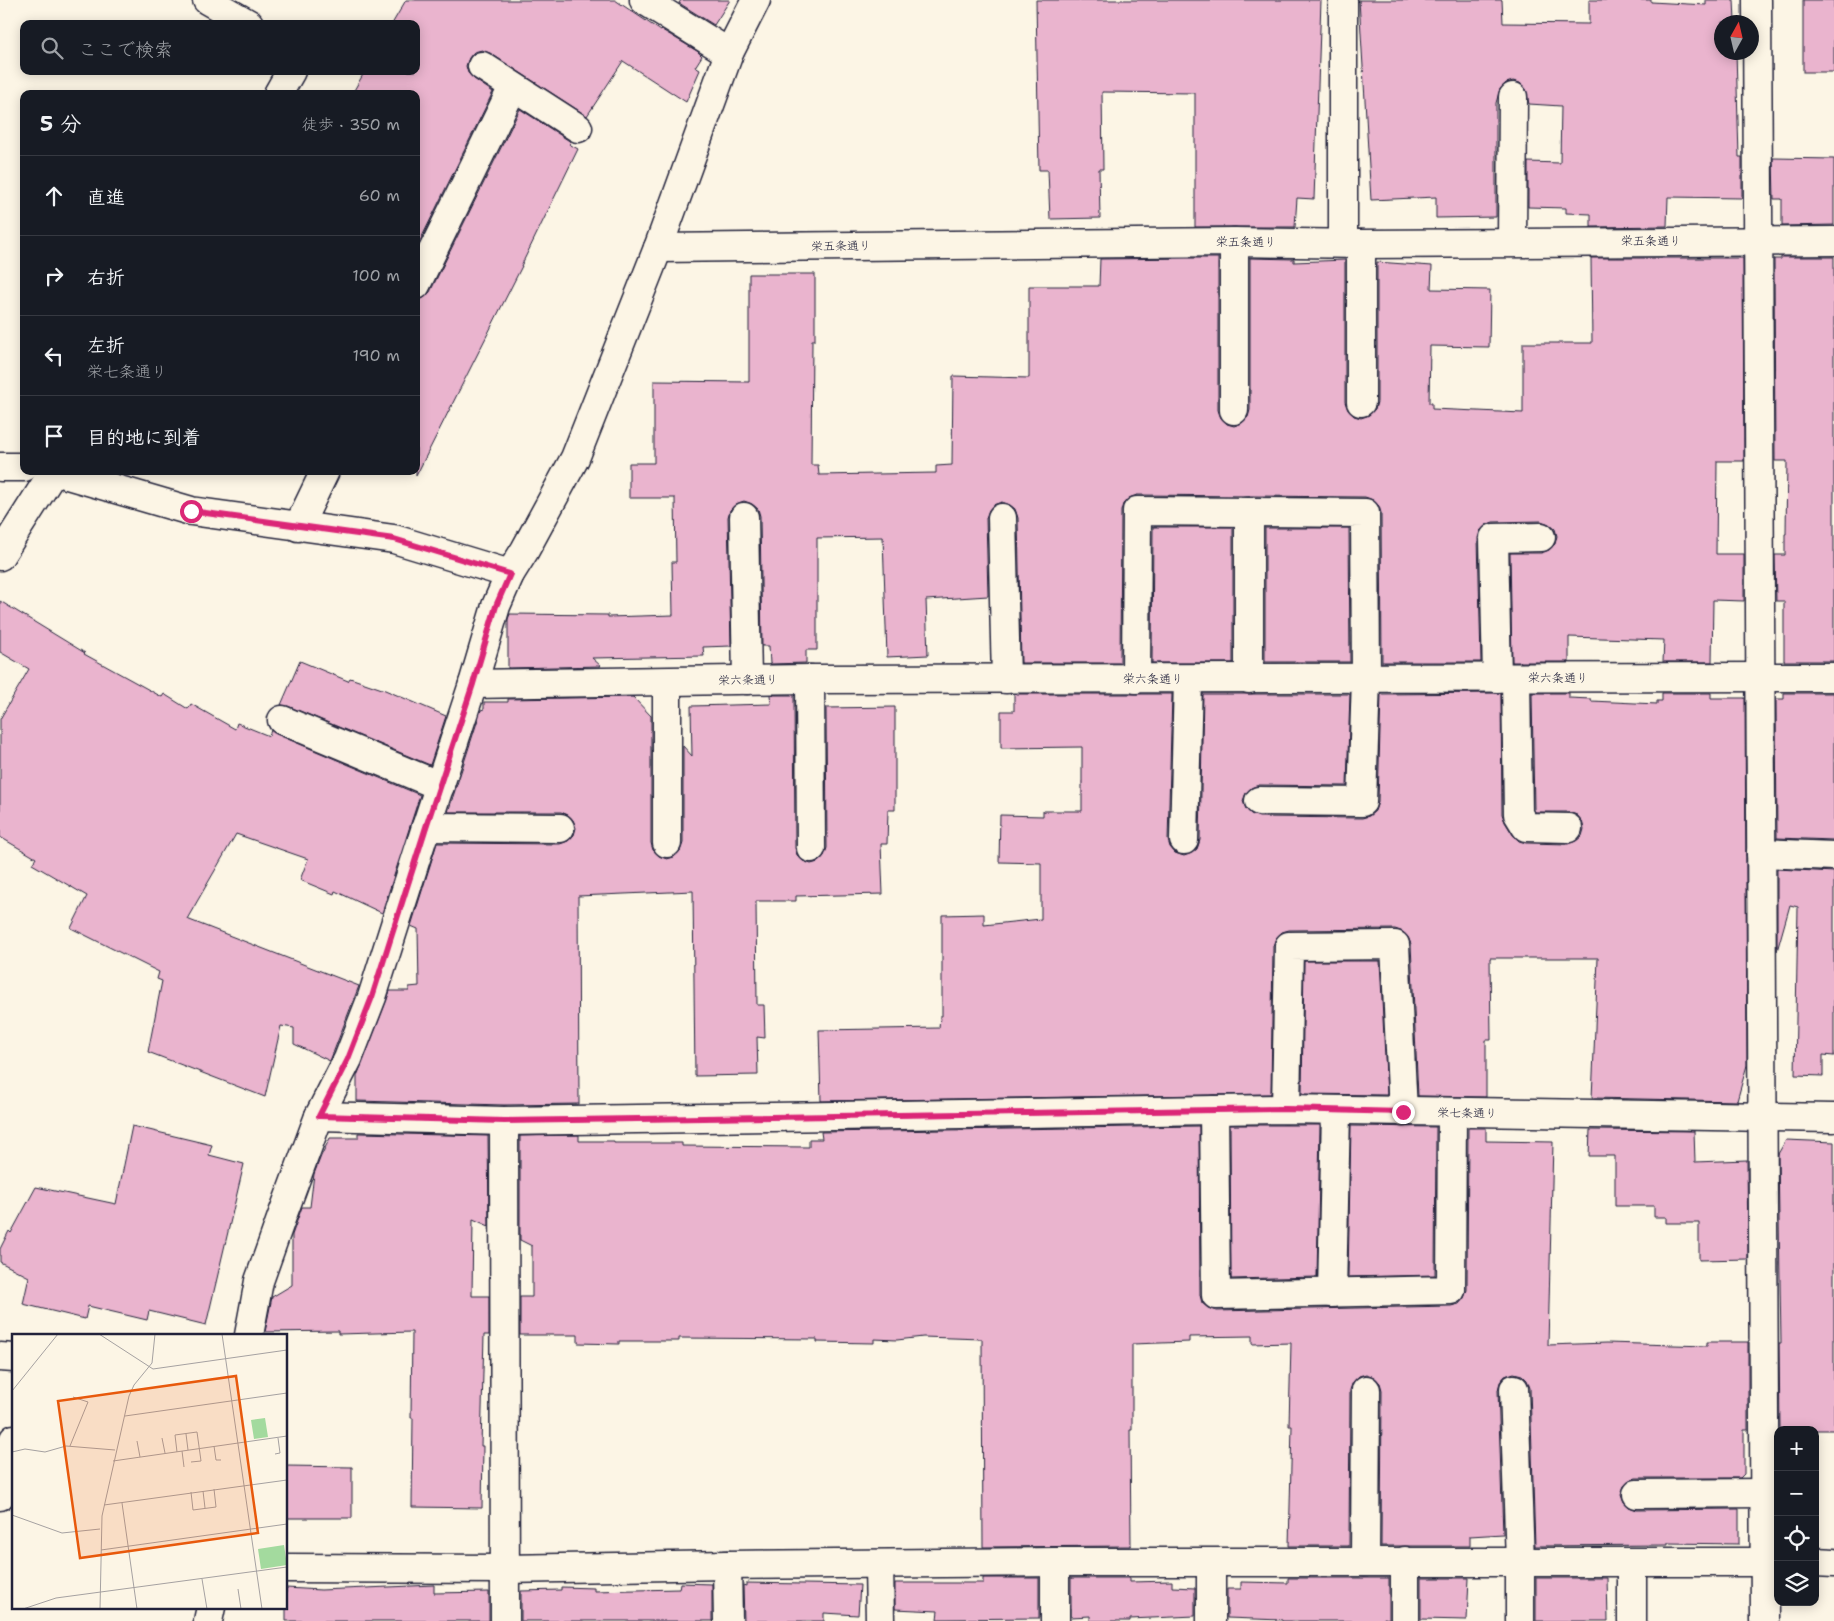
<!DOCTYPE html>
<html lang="ja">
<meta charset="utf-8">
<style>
:root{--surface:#171b24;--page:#242831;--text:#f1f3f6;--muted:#9ea1a6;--line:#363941}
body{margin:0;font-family:"Shantell Sans","Klee One",sans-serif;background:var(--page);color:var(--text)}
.controls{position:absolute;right:15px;bottom:15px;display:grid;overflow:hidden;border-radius:10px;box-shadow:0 2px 12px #0003}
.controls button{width:45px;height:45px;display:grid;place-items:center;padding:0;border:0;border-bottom:1px solid var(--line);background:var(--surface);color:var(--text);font:25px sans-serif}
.compass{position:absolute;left:1714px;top:15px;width:45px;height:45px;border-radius:50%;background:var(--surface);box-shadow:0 2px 12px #0003;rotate:8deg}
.stop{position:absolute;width:15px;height:15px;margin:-11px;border:4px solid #db2777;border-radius:50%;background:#fff}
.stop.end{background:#db2777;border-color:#fff;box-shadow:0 1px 5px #0008}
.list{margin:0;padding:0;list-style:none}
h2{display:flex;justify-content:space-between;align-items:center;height:65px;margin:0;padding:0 20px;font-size:21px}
h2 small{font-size:16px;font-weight:400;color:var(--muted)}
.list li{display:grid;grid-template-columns:32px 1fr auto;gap:15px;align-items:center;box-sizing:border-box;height:80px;padding:0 20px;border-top:1px solid var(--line)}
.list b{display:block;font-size:19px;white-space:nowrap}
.list p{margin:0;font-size:16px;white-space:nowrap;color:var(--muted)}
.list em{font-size:16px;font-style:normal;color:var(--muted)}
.icon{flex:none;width:28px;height:28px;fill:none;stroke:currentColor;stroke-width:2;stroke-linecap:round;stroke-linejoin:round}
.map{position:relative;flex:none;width:1834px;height:1621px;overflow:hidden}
.search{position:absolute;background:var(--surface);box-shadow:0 2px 12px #0003;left:20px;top:20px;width:400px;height:55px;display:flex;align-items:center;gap:12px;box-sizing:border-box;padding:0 18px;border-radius:10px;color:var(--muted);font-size:19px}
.panel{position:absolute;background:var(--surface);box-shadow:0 2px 12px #0003;left:20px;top:90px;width:400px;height:385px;border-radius:10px}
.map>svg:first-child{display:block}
.building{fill:#eab4ce;stroke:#22223b}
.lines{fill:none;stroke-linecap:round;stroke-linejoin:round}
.minor-casing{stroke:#22223b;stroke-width:31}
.minor{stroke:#fcf5e5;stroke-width:28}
.route{stroke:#db2777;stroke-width:6}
.labels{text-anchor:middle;stroke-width:4;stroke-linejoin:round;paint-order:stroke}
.street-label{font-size:12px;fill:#22223b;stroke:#fcf5e5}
.inset-road{fill:none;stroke:#a5a1a1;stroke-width:1}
.view{fill:#e8590c;fill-opacity:0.15;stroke:#e8590c;stroke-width:2.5}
.inset-edge{fill:none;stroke:#22223b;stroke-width:2.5}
</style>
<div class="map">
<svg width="1834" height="1621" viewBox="0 0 1834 1621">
<rect width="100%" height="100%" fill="#fcf5e5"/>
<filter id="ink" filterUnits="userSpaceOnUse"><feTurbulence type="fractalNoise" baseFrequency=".02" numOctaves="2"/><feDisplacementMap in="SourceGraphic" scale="10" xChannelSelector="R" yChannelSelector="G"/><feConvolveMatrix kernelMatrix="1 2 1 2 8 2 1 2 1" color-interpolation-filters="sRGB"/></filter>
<g filter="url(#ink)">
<g class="building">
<path d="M406,0H615L661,31L662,30L697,51L702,56L695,67L700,70L686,102L623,61L587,116L490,53L482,50L474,52L469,58L466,66L468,73L474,79L493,92L416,249V94H352L365,71H416V24H392Z"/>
<path d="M681,0H730L714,25L679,3Z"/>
<path d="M1036,0H1321L1314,199L1297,198L1295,227H1195V93L1102,92L1103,169H1099L1100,218L1050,219L1048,170H1039Z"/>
<path d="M1359,0H1502L1503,23L1589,24V0H1651V2L1706,5V0H1734L1735,22H1722V52H1736L1739,157H1742V198L1668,197L1667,226L1591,227V214L1566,213V208L1528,207V162L1560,163L1561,106L1529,104L1526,89L1520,83L1513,81L1506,83L1500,89L1496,103V217L1436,218V197L1371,200Z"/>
<rect x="1803" y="0" width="31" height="72"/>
<path d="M520,109L571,142L569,144L578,149L521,266H522L416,476V300L424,298L430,292Z"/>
<path d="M1773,158L1834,159V225L1782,226V199H1774Z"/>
<path d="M1781,257H1834V661H1784V601H1776L1775,555H1785V534H1786L1787,461H1775L1774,259H1781Z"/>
<path d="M1195,258H1218V410L1221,418L1227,424L1234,426L1242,423L1248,417L1250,410V258L1294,259V262L1345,260V402L1348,410L1354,416L1361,418L1369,415L1375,409L1377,402V262L1432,266L1431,289L1490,290L1489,347L1430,346L1429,403H1432V409L1523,413V343H1592L1591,258H1743L1744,461H1717L1716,554H1744V601L1713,600L1712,662H1663L1664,640L1569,637V662H1512L1510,553H1541L1549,550L1555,544L1557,536L1555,529L1549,524L1541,521L1493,522L1486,525L1480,531L1478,538L1481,662H1382L1381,513L1379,506L1373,500L1365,497L1137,495L1129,498L1123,504L1121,511L1120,663H1021L1018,518L1015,509L1010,505L1002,502L993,505L989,510L986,518L988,596L926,600L928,655L887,657L883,537L817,538V650H806V663L770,664L769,646H762L760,516L758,509L752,504L744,501L736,504L730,510L728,517L731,646L703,647L704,656L592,658L601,666L508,668V619L510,614L608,615V617L673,615L672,562H676L675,498H629V463H654V381L749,382V274H815V340H812L811,465H818L819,475L936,473V466L952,465L953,376L1029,378V286H1099L1100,259Z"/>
<path d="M1153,527H1233V663H1152Z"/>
<path d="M1265,528H1349L1350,662H1265Z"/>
<path d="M0,601L85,653L84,654L162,697L164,694L188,709L191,704L235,729L237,723L269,736L271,730L276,734L420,795L382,913L335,891L334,894L300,880L308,859L236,834L187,919L359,986L330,1061L294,1044V1028L281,1026L265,1097L148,1052L162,981L157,979L159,972L71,928L87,896L32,864L36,858L0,837V719L29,669L0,652Z"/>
<path d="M300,661L348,681L350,678L385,690L446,716L430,765L288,706L281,705Z"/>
<path d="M1501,693L1502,814L1505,822L1513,835L1519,841L1526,843L1568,844L1576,841L1582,836L1584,829L1582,821L1577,815L1568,812H1535L1534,809L1532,693H1569V698L1591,699V701L1657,704V701H1662V693H1711V698H1745L1747,1065L1737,1101L1592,1098L1598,958H1490L1491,1040H1486V1097L1418,1096L1411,944L1408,937L1403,932L1395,929L1289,930L1282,932L1276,938L1273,946L1271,1094L821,1101L819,1030L939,1028L940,1016H942V915L984,914V925L1041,919V863L999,862L1000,815L1043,816V811H1082V747L1001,748V711H1014V694H1172L1168,840L1170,847L1175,853L1184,856L1192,853L1197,849L1200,840L1203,694H1350L1347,786L1259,785L1251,788L1246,793L1243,801L1246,809L1251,814L1259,817L1362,818L1369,816L1375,811L1378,802L1381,694Z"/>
<path d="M1784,693H1834V840L1777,838L1776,699H1784Z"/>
<path d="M770,695H794L795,848L797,855L803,861L811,864L818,862L824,856L827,848L826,708L895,707V810H888L887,844H881L883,894L796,896V901H756L757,1005H764L765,1038L757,1037L758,1075L695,1076L693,891L578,896L579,1104L504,1105L357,1101V1076L390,991H409V987L419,986L418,929L411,926L437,843L560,844L568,841L574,835L576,828L573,820L568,815L561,812H448L481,710L484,709V702H508V699L633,697L651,716V843L653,850L659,856L667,859L674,857L680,851L683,843V746L692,756L691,706L771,704Z"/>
<path d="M1777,869L1834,872V1056L1823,1055V1076L1795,1075L1798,907L1790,905L1777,951Z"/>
<path d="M1304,961H1380L1387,1095L1302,1094Z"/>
<path d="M1230,1125H1320L1317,1277L1231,1279Z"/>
<path d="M132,1126L212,1145L209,1155L244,1164L206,1325L149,1311L147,1320L88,1306L85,1319L23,1304L29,1277L0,1262V1249L9,1231L11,1233L36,1187L116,1204Z"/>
<path d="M1199,1126L1200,1295L1202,1303L1208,1308L1216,1311L1451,1306L1459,1304L1464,1298L1467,1290L1468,1128H1486V1141L1553,1142L1548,1345L1607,1343L1707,1346V1342H1748V1430H1744V1474L1740,1478H1636L1630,1480L1624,1486L1621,1494L1624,1502L1629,1507L1637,1510L1739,1509V1544L1668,1543V1545L1535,1546L1530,1388L1527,1380L1522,1375L1514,1373L1505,1376L1500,1382L1498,1390L1503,1534L1470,1536V1546H1381L1382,1390L1380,1383L1374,1377L1366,1374L1359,1376L1353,1382L1350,1390L1349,1546H1289L1292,1426H1289L1291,1343L1252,1344V1336L1189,1337V1342L1132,1344V1430H1130L1131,1546L983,1547L982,1339L923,1337L897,1340L874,1339V1343L817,1342V1339L679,1338V1341H619V1344L578,1343V1335H520V1297H532V1246L520,1240V1136L579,1135V1141H614V1143H682V1146L809,1147V1139H822L821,1132Z"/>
<path d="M1351,1126L1436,1127L1435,1275L1348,1277Z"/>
<path d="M1590,1130L1694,1131L1695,1162L1747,1160L1748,1259L1699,1260V1223H1666V1217H1654V1206H1615V1156H1589Z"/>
<path d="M358,1133L488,1136L489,1226L473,1219L472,1296H489V1335H484L481,1446H483L482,1508L412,1507L413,1418H411L412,1332L338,1334V1331L265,1332L272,1297L292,1285V1235L302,1207H310L314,1174L321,1156L330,1138H358Z"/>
<path d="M1786,1140L1834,1142V1430H1780L1779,1343H1781L1778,1154Z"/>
<path d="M286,1466L352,1467V1518H286Z"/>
<path d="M983,1578H1039V1618L937,1619L938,1611L895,1609V1583H983Z"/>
<path d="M1071,1578H1130V1582L1172,1581V1587L1195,1588V1616L1130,1619V1621H1090V1616L1071,1617Z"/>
<path d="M1288,1578H1389V1619L1384,1618V1621H1282V1620L1227,1618V1589H1241V1582L1288,1583Z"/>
<path d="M1421,1578H1469L1467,1620L1421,1619Z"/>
<path d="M1536,1578H1607L1608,1621H1536Z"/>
<path d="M680,1583L712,1584V1621H521V1591L561,1590V1587L594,1588V1591L679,1589Z"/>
<path d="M746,1583L860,1585L858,1615L824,1613V1621H744L743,1585L746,1586Z"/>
<path d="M434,1585V1593L489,1592V1621H286V1588L321,1590Z"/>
</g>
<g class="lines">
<g class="minor-casing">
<g id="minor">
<path d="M207,0L249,24"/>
<path d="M644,0L729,53"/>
<path d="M1343,0V243"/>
<path d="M1757,0L1765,1621"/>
<path d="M482,66L578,128"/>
<path d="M278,94L291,71"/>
<path d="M1234,242V410"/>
<path d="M1512,242L1513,97"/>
<path d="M658,248L1234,242L1361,244L1834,241"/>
<path d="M416,285L513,87"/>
<path d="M1361,402V244"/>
<path d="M0,467H24"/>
<path d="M54,471L191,511L394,539L510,574"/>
<path d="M744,517L747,680"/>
<path d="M1002,518L1006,679"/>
<path d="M298,527L325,471"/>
<path d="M0,556L54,471"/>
<path d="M1497,678L1494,538L1541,537"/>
<path d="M1516,678L1518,814L1526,827L1568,828"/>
<path d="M810,679L811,848"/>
<path d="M1136,679L1137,511L1365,513L1366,678L1362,802L1259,801"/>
<path d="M1249,679V512"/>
<path d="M473,684L810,679L1834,677"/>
<path d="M282,720L440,786"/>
<path d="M426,827L560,828"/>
<path d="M1184,840L1188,679"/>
<path d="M667,843V682"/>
<path d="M1761,853L1834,856"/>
<path d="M1286,1109L1289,946L1395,945L1403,1112"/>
<path d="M1214,1110L1216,1295L1451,1290L1452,1112"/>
<path d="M319,1116L504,1121L1286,1109L1834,1118"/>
<path d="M504,1121L505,1621"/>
<path d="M1332,1293L1336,1111"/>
<path d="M249,1335L259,1281L281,1219L319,1116L348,1059L372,997L426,827L473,684L496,606L510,574L525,550L575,458L658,248L729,53L756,0"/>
<path d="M0,1357L14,1358"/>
<path d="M1514,1389L1520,1562V1621"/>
<path d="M1637,1494L1764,1493"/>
<path d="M0,1496L14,1439"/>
<path d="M1365,1562L1366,1390"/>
<path d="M1815,1562L1834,1563"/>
<path d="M1211,1563V1621"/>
<path d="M1632,1563V1621"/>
<path d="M727,1565L728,1621"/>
<path d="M879,1565L880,1621"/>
<path d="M286,1568L505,1569L727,1565L1055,1562H1778"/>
<path d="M208,1621L211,1607"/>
<path d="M1055,1621V1562"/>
<path d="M1405,1621V1561"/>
</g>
</g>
<use href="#minor" class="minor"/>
</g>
</g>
<g class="lines" filter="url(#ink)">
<path class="route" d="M191,511L394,539L510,574L496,606L473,684L426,827L372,997L348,1059L319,1116L504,1121L1286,1109L1403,1112"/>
</g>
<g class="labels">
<g class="street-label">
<text x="1651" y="245">栄五条通り</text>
<text x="1246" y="246">栄五条通り</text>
<text transform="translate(841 246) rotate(-1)" y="4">栄五条通り</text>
<text x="1558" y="682">栄六条通り</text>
<text x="1153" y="683">栄六条通り</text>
<text transform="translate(748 680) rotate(-1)" y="4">栄六条通り</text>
<text transform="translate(1467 1113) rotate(1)" y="4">栄七条通り</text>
</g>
</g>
<g transform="translate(12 1334)">
<rect width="275" height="275" fill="#fcf5e5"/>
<path d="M253,84L256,103L242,105L239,86ZM272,211L275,231L249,235L246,215Z" fill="#a3da9e"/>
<path class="inset-road" d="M87,0L141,35L275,16M210,0L250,275M0,57L46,0M113,82L275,59M174,100L176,116M150,104L153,119M125,107L128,123M58,112L76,68L61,63M202,112L204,126H209M170,117L172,133M0,118L13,115L33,118L54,112L103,116M165,118L163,101L185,98L189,127L179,128M263,120L268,119L266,104M101,127L275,102M191,157L193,174M179,158L181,176L204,173L202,155M110,169L125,275M92,171L275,146M0,181L50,199L88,195M89,216L275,190M190,245L195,275M226,255L229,275M11,275L44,264L275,233M88,275L90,182L117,62L122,51L140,29L143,0"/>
<path class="view" d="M224,42L246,199L68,224L46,67Z"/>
<rect width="275" height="275" class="inset-edge"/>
</g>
</svg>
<div class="controls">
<button>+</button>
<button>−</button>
<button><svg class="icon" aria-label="locate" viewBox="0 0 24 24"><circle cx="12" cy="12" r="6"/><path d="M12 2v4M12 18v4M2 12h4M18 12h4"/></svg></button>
<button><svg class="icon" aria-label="layers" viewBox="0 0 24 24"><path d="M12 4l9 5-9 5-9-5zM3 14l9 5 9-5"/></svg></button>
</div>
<svg class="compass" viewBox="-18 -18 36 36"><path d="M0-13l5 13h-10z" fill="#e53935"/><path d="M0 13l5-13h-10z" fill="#9ea1a6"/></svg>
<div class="stop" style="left:191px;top:511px"></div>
<div class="stop end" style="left:1403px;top:1112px"></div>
<div class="search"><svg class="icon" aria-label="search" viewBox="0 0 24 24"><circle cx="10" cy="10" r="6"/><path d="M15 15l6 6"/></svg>ここで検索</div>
<section class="panel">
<h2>5 分<small>徒歩 · 350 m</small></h2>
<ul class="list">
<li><svg class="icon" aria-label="ahead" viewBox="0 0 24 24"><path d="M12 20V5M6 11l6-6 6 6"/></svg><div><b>直進</b></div><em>60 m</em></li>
<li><svg class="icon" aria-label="right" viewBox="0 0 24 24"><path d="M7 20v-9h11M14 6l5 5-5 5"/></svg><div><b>右折</b></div><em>100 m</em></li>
<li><svg class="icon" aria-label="left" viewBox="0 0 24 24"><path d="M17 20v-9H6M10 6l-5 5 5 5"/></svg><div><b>左折</b><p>栄七条通り</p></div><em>190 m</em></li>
<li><svg class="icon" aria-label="arrive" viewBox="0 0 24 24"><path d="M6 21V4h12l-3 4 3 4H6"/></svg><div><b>目的地に到着</b></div></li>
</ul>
</section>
</div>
